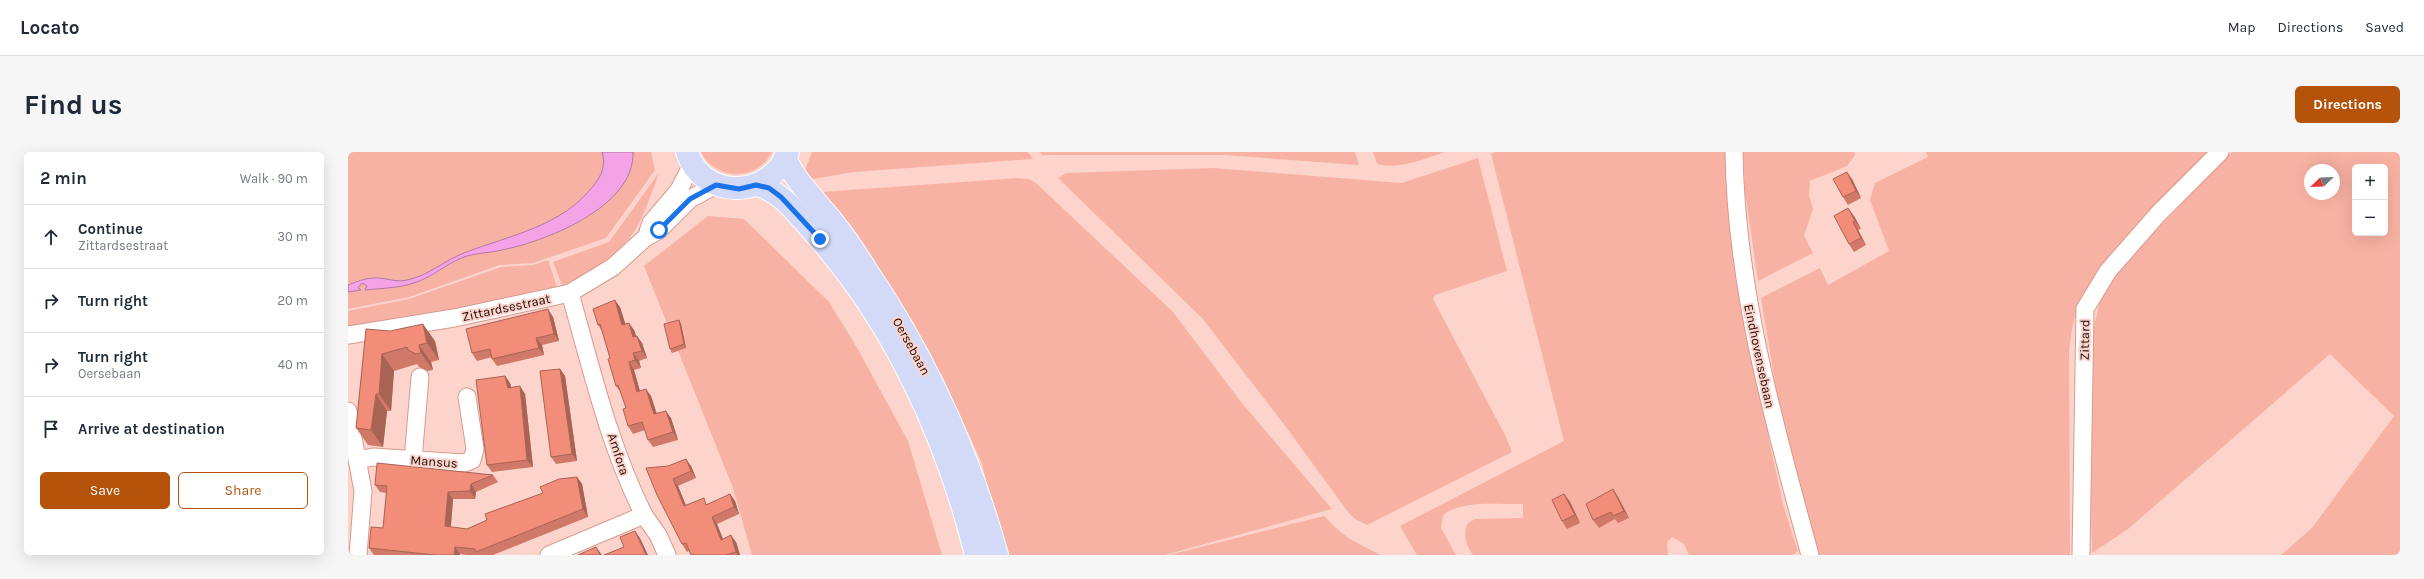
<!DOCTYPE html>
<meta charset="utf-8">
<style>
:root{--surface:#fff;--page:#f6f6f7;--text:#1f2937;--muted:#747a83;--line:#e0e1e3;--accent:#b45309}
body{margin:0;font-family:Karla,sans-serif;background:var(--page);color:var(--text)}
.controls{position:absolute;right:12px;top:12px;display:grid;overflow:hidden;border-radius:6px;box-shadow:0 4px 16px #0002}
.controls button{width:36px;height:36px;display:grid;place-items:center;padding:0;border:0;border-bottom:1px solid var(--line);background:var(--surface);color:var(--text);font:20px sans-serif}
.compass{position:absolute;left:1956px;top:12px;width:36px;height:36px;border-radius:50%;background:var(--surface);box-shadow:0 4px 16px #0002;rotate:247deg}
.stop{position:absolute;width:12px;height:12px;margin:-9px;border:3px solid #1a73e8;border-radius:50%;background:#fff}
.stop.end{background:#1a73e8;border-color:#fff;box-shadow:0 1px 4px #0008}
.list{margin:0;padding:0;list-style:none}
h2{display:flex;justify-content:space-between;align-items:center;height:52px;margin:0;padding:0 16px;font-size:17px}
h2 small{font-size:13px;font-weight:400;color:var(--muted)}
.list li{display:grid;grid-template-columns:26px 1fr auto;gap:12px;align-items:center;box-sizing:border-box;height:64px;padding:0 16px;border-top:1px solid var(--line)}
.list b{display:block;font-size:15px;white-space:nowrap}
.list p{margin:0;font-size:13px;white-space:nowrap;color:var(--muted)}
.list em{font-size:13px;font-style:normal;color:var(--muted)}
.actions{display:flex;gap:8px;padding:12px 16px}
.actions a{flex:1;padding:9px 0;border:1px solid var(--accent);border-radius:6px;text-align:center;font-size:14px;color:var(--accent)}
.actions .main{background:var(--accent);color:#fff}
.icon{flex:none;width:22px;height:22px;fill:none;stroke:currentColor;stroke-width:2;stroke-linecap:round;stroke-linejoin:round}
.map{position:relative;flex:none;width:2052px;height:403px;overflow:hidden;border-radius:6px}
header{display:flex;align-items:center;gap:24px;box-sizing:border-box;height:56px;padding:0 20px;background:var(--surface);border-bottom:1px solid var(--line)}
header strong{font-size:19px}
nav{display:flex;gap:22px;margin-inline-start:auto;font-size:14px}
.intro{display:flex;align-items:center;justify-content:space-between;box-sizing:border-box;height:96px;padding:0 24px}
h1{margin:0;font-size:28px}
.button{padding:10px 18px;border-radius:6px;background:var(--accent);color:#fff;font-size:14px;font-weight:700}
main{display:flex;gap:24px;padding:0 24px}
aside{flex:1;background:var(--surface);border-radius:6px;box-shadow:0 4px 16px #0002}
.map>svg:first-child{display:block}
.green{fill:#f8b2a3;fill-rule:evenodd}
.water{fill:#f3a3e6;stroke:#b375a2}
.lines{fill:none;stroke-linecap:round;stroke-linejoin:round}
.minor-casing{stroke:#d89a8d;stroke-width:19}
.major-casing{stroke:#fff;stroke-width:24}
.minor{stroke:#fff;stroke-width:17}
.major{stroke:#d3daf7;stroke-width:22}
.wall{fill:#d07968}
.shaded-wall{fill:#a96355}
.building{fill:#f28d79;stroke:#a96355}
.route{stroke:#1a73e8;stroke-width:5}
.labels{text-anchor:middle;stroke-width:4;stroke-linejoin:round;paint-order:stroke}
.street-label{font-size:13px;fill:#1e0905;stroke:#fcd4cb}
</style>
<header>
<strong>Locato</strong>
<nav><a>Map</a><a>Directions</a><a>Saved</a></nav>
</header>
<div class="intro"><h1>Find us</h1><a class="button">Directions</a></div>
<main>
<aside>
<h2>2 min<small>Walk · 90 m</small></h2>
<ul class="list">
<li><svg class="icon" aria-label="ahead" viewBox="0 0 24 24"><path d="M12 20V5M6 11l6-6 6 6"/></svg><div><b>Continue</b><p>Zittardsestraat</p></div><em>30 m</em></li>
<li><svg class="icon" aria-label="right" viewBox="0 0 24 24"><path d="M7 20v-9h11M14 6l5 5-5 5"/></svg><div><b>Turn right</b></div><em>20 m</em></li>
<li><svg class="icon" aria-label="right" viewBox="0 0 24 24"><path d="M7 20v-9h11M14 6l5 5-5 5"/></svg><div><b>Turn right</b><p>Oersebaan</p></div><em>40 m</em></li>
<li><svg class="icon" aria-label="arrive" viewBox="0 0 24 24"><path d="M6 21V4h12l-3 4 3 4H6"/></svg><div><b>Arrive at destination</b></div></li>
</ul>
<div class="actions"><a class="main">Save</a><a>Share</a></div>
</aside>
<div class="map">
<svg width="2052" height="403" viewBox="0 0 2052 403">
<rect width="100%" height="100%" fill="#fcd4cb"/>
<g class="green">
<path d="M0,0H254C258,13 254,23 246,33C214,75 162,83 116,101C97,108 80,124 59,128C47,131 37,125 26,126C17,126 8,129 0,133Z"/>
<path d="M285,0H303L307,18L258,86L185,111L152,113L61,145L0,157V140L12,138L10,137L14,131L19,134L17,138C37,136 58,136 77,127C92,120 104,109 120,104C130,101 139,101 150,99C196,90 285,58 285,0Z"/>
<path d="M353,0H424C409,30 368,29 353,0Z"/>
<path d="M464,0H680L685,7L506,20L453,29Z"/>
<path d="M692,0H1007L1011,13L875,3H694Z"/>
<path d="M1025,0H1097C1076,7 1051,18 1029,12Z"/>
<path d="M1147,0H1378L1388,89L1409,188L1421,288L1436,356L1450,399L1444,403H1341L1336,392L1324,385L1319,390L1320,403H1125C1118,392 1114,383 1120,371L1127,367L1175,366V352C1150,353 1116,347 1095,363L1093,376L1108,403H1069L1052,374L1216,289L1143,2Z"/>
<path d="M1395,0H1506L1507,3L1499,14L1462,29L1461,43L1465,57L1456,84L1465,101L1410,129L1397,39Z"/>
<path d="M1578,0H1863L1748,124C1728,152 1725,166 1721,200L1722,403H1465L1443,326L1413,146L1472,116L1480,133L1541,99L1522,48L1527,31L1580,5Z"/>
<path d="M1884,0H2052V403H1933L1964,376L2046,264L1982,202L1780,377L1744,401L1741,260L1744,183L1752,149L1767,124L1790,97ZM2007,15H2037V81H2007ZM1962,18H1986V42H1962Z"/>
<path d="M1130,6L1159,119L1087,143L1085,147L1158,285L1164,300L1019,373L1007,367L1000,360L935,271L854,166L710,26L718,21L866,16L1054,31Z"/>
<path d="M310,22C309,29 305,38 302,45C287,91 259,118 214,133L205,110L261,90Z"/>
<path d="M670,26L681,27L688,31L825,160L893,250L984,357L817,403H658L633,309L594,224L473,40Z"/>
<path d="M360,64L396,67L481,150L508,194L560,289L594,403H404L385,336L296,114Z"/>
<path d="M200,108L209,135L0,181V159L61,147L153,115L185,113Z"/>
<path d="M976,364C998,387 1005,389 1033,403H821Z"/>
</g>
<path class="water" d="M254,0H285C287,56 194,91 149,99C139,101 129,101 119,104C103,109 91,120 76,127C58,136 37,136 17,138L19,134L14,131L10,136L13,138L0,140V133C8,130 17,126 26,126C37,125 47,131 59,128C80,124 97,108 116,101C162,83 214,75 246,33C254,23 258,13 254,0Z"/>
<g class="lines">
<g class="minor-casing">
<g id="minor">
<path d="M1386,0C1388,138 1426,271 1462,403"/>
<path d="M300,80L303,71L331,38L344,12"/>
<path d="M0,183L106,166L222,141L265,115L297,86L311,78L342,47L368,33"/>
<path d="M0,259L15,339L10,403"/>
<path d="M9,308L25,305L116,311L124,308L127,297L119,245"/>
<path d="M65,308L72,225"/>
<path d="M296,363L310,383L319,403"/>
<path d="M201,403L296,363C261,294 243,215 222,141"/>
<path d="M1733,403L1737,157L1760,119L1810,62L1872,0"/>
</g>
</g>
<g class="major-casing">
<g id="major">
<path d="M339,0C355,49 422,47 440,0"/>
<path d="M437,6C448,30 468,49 484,69C497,85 509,103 520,121C579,208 621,302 649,403"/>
<path d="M409,33C432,39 446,58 462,76C545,167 598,283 628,403"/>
</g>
</g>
<use href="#minor" class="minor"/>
<use href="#major" class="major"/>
</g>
<g class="wall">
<path d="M1504,27L1513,46L1500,53L1495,45Z"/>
<path d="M1506,64L1513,77L1510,78L1518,93L1506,100L1501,92Z"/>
<path d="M272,155L277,172L286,178L288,184L294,191L299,206L291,209L293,216L286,218L292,239L303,244L309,262L323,266L330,288L305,295L300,288L297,278L285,282L280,274L278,256L273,241L268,234L262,206L254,179L250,173Z"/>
<path d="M205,165L211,189L194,193L196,203L149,214L144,207V205L129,209L124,201Z"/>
<path d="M331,168L333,172L338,196L324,201L322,197Z"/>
<path d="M18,177L87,189L91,208L83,210L85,218L80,219L71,215L69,212L46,219L43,259H39L35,295L20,293L8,276Z"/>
<path d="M212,217L217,224L229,309L208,312L203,305Z"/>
<path d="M157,224L162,231L163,235L177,242L185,315L144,320L139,313Z"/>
<path d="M320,314H343L348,326L330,334L338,354L360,352L382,342L387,349L391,362L369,372L375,387L388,390L392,403H343L341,399L339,400L334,392Z"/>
<path d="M145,323L150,330L128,340L127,347H105L103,375L119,377L139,368L229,325L234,332L240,365L145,403H118L112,402V403H26L21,396L35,376L39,341L32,340L27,333Z"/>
<path d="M1265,337L1270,345L1281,366L1270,371L1267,367L1251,376L1245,368Z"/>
<path d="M1216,342L1222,350L1232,371L1219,377L1214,369Z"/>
</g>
<g class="shaded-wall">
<path d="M1499,20L1504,27L1513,46L1508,39Z"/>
<path d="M1500,56L1506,64L1513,77L1507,69Z"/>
<path d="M1505,70L1510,78L1518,93L1513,86Z"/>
<path d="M267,148L272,155L280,180L274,173Z"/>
<path d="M200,157L205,165L211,189L206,182Z"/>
<path d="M331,168L333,172L338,196L336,192Z"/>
<path d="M281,171L286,178L291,192L285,185Z"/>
<path d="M75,172L87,189L91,208L79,191Z"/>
<path d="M289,184L294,191L299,206L294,199Z"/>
<path d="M188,186L194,193L196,203L191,196Z"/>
<path d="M71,193L83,210L85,218L73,201Z"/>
<path d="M285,201L291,209L293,216L287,208Z"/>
<path d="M34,202L46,219L43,259L31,242Z"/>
<path d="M281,210L286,218L294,247L289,240Z"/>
<path d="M212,217L217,224L229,309L224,302Z"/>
<path d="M157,224L162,231L165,243L160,236Z"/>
<path d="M172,234L177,242L185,315L179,308Z"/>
<path d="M298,237L303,244L311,270L306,262Z"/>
<path d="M28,242L39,259L35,295L23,278Z"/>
<path d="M318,259L323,266L330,288L325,280Z"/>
<path d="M338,307L343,314L348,326L343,319Z"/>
<path d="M229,325L234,332L240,365L235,357Z"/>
<path d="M325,327L330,334L341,361L336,354Z"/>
<path d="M123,332L128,340L127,347L122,339Z"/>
<path d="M1265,337L1270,345L1281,366L1276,359Z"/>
<path d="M100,340L105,347L102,382L97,374Z"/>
<path d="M382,342L387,349L391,362L386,355Z"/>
<path d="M1216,342L1222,350L1232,371L1227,363Z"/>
<path d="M364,365L369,372L378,395L373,388Z"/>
<path d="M287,379L292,386L300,403H298Z"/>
<path d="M383,383L388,390L392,403H390L388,400Z"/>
<path d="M107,395L112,402V403H106Z"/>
<path d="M248,395L254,403H252Z"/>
</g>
<g class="building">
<path d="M1499,20L1508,39L1495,45L1485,27Z"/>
<path d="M1500,56L1507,69L1505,70L1513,86L1501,92L1486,64Z"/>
<path d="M267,148L274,173L281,171L285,185L289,184L294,199L285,201L287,208L281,210L289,240L298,237L306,262L318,259L325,280L300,288L294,270L280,274L275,257L278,256L270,233L268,234L260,207L262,206L252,172L250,173L245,157Z"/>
<path d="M200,157L206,182L188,186L191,196L144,207L142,197L124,201L118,177Z"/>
<path d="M331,168L336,192L322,197L316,172Z"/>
<path d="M75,172L79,191L71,193L73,201L68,202L60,198L59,195L34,202L31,242H28L23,278L8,276L18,177L42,179Z"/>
<path d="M212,217L224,302L203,305L192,219Z"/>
<path d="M157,224L160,236L172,234L179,308L139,313L128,228Z"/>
<path d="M338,307L343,319L325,327L336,354L356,346L358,353L382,342L386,355L364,365L373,388L383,383L388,400L378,403H343L338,391L334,392L309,343L298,316L320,314Z"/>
<path d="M29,311L145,323L123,332L122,339L100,340L97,374L119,377L139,368L137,362L195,341L192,335L211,327L229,325L235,357L128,400L127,397L107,395L106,403H87L21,396L23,375L35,376L39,334L27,333Z"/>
<path d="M1265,337L1276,359L1265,364L1263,360L1245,368L1238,352Z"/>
<path d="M1216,342L1227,363L1214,369L1204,348Z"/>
<path d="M287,379L298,403H256L276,395L272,385Z"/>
<path d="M248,395L252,403H230Z"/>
</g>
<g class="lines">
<path class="route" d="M311,78L342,47L368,33L391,37L408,33L421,36L433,45L472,87"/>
</g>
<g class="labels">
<g class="street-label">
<text transform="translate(158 155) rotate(-12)" y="5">Zittardsestraat</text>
<text transform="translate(1736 188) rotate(-89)" y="5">Zittard</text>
<text transform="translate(564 194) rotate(61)" y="5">Oersebaan</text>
<text transform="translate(1412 204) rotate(78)" y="5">Eindhovensebaan</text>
<text transform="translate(271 302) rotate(72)" y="5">Amfora</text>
<text transform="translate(86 309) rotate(4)" y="5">Mansus</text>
</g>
</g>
</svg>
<div class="controls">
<button>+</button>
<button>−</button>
</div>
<svg class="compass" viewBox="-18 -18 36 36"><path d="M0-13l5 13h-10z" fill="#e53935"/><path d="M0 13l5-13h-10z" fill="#747a83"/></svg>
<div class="stop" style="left:311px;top:78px"></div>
<div class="stop end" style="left:472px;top:87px"></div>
</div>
</main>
